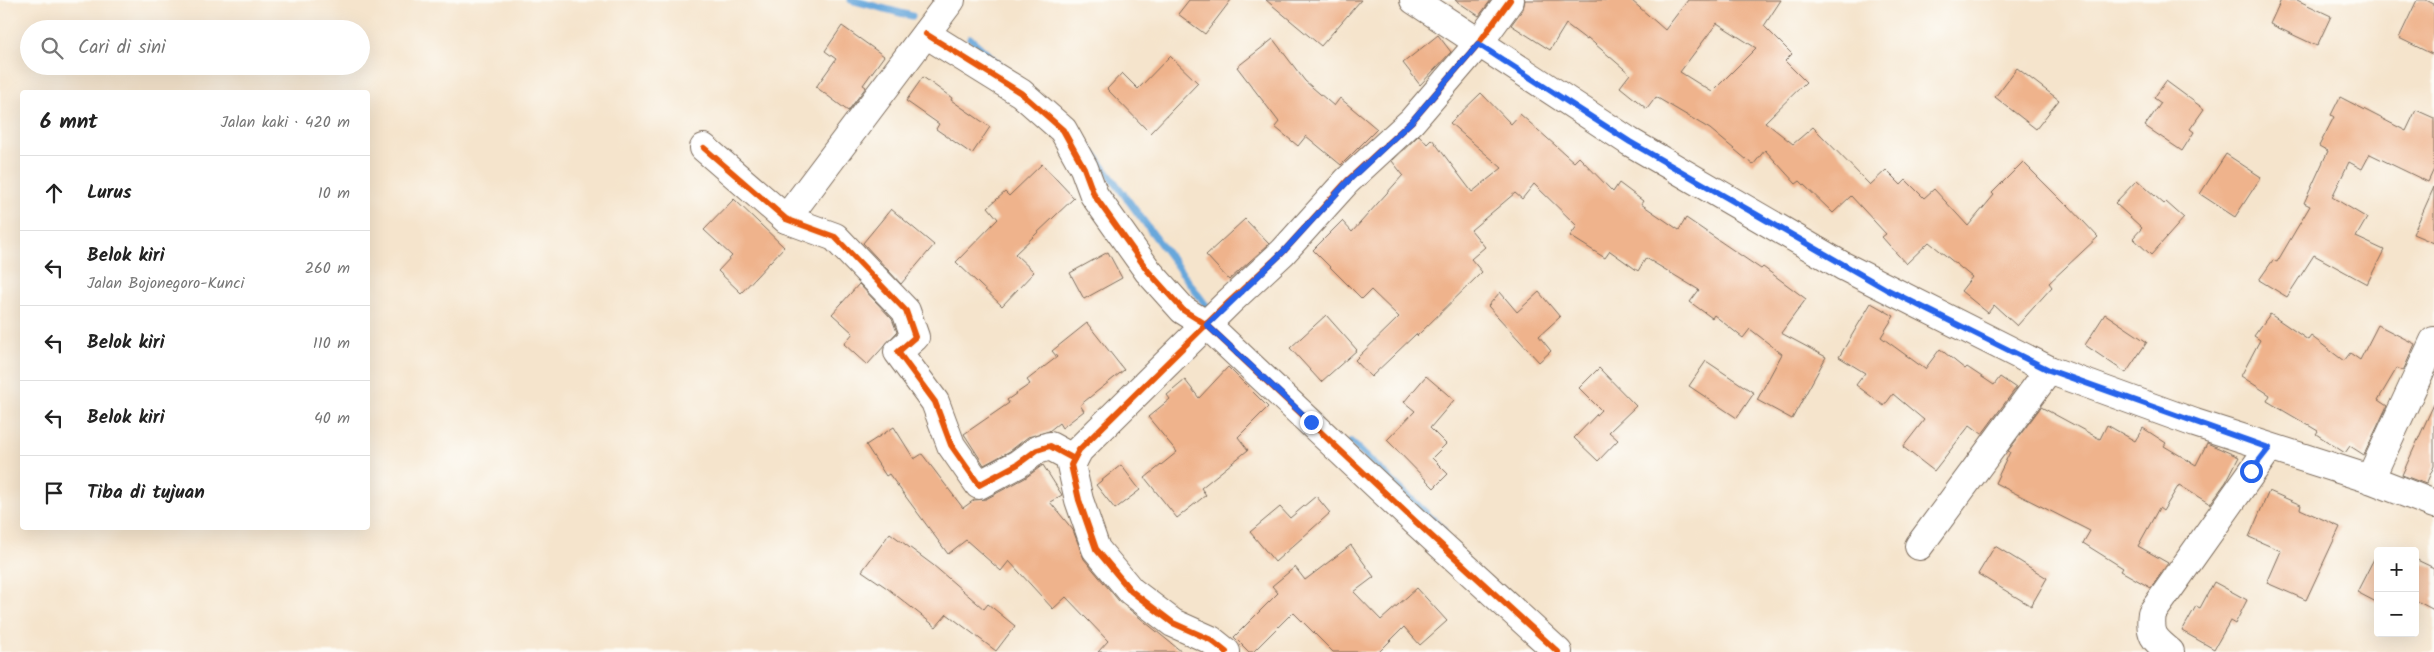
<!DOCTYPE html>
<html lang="id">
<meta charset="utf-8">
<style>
:root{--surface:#fff;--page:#f2f2f2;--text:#222;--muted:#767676;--line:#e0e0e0}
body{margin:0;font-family:Kalam,sans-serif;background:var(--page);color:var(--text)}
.controls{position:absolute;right:15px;bottom:15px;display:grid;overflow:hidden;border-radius:5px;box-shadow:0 5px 20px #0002}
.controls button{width:45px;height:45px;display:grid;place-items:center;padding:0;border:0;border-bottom:1px solid var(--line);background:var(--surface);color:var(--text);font:25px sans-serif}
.stop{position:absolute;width:15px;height:15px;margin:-11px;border:4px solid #2563eb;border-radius:50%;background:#fff}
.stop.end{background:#2563eb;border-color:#fff;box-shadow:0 1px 5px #0008}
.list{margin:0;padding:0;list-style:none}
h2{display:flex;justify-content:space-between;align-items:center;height:65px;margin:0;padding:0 20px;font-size:21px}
h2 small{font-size:16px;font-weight:400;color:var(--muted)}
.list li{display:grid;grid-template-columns:32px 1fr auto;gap:15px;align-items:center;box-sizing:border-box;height:75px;padding:0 20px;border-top:1px solid var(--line)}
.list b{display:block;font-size:19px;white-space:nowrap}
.list p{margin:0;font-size:16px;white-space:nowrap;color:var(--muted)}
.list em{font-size:16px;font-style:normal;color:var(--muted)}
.icon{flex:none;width:28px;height:28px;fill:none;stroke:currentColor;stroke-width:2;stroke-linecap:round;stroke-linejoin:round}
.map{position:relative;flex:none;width:2434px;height:652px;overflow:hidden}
.search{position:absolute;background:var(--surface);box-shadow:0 5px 20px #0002;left:20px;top:20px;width:350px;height:55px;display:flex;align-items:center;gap:12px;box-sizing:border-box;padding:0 18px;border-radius:28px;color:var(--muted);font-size:19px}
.panel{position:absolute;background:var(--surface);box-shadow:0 5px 20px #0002;left:20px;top:90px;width:350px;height:440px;border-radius:5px}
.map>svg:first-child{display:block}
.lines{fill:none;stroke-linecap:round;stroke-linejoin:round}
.stream{stroke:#68a7db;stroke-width:7}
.building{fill:#efb38c;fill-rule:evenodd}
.minor-casing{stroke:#7c6b5b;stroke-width:30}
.major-casing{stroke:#7c6b5b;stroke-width:30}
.minor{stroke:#fff;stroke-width:28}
.major{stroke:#fff;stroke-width:28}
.cycleway-casing{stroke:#fdfcf7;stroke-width:9}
.cycleway{stroke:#e8590c;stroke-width:6}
.route{stroke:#2563eb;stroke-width:6}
</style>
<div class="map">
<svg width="2434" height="652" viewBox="0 0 2434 652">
<rect width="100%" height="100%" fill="#fdfcf7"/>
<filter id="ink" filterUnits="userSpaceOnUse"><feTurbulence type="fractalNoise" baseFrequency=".02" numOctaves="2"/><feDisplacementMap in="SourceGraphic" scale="10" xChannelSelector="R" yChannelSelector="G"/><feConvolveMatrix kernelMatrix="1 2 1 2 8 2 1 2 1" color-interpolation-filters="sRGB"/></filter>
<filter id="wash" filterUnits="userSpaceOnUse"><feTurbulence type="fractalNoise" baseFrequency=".0096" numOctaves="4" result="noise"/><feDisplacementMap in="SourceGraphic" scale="20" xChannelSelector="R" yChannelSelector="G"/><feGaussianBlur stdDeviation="1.12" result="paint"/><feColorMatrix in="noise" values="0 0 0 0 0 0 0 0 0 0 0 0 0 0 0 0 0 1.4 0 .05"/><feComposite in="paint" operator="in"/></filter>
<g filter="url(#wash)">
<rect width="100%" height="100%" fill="#f5e4cc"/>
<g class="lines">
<g class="stream">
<path d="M851,0L912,16"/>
<path d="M970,38L1001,66"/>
<path d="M1082,138L1211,312"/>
<path d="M1351,442L1443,529"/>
</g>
</g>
<g id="blocks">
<g class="building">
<path d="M1189,0H1231L1205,34L1178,14Z"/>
<path d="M1266,0H1361L1321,46Z"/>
<path d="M1455,0H1491L1479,16Z"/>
<path d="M1525,0H1631L1665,30L1688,0H1781L1764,26L1792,54L1785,61L1806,82L1765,122L1793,144L1813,127L1870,185L1886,170L1901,185L1906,180L1924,198L1934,189L1968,226L1994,195L1992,193L2023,162L2067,206L2068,205L2098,237L2049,283L2052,287L2017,326L1994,305L1988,313L1961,291L1972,277L1929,242L1906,264L1882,237L1886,234L1851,196L1833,213L1800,181L1796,184L1765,150L1753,165L1710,129L1656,97L1647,109L1620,87L1630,74L1588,38L1587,40L1566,24L1550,50L1511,25L1523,9ZM1717,23L1756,48L1712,92L1680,72Z"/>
<path d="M2281,0H2297L2331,16L2317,46L2270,24Z"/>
<path d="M2417,0H2426L2434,4V55L2399,38Z"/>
<path d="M842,26L884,56L863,85L866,87L848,111L816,87L836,59L825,51Z"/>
<path d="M1438,35L1451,52L1420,85L1403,63Z"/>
<path d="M1273,39L1305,81L1334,106L1340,98L1377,129L1341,165L1306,136L1298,146L1275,127L1279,122L1237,67Z"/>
<path d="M1170,56L1198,83L1150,133L1107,89L1122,73L1138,89Z"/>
<path d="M2017,68L2059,100L2036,129L1995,97Z"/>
<path d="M923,77L952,98L951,100L990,127L972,154L936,129L939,124L906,101Z"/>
<path d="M2166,81L2204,109L2190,129L2194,132L2182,151L2145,126L2161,103L2154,98Z"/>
<path d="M1481,93L1511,124L1520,114L1574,162L1579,157L1613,192L1619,183L1643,201L1641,204L1679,230L1686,218L1761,269L1763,267L1806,299L1781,333L1826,357L1792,419L1757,400L1782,354L1750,329L1743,338L1714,315L1712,318L1690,302L1699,290L1646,258L1638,271L1610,251L1605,258L1570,236L1577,226L1534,184L1522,199L1515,193L1471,230L1485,247L1471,259L1482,272L1417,336L1416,334L1371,377L1355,360L1399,317L1371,290L1362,299L1313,250L1342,221L1352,232L1403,175L1392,161L1419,135L1427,144L1432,139L1472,192L1502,168L1450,123Z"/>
<path d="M2340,97L2406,131L2416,110L2434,118V169L2428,182L2370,154L2362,169L2349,162L2332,197L2367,218L2356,237L2384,250L2367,284L2314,255L2287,297L2259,280L2273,260L2277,262L2310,206L2304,203L2328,151L2319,146L2334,117L2331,115Z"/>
<path d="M2226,154L2261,177L2235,217L2200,194Z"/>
<path d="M1042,164L1074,198L1015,254L1034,272L1002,306L956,262L998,219L988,207L1005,192L1009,196Z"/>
<path d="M2137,180L2164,204L2166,202L2184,218L2151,255L2133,238L2142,228L2115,203Z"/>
<path d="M2434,187V243L2413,234Z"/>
<path d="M734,199L784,247L741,293L718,271L732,256L704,230Z"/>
<path d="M891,209L934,245L901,284L863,243Z"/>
<path d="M1245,219L1269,244L1229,280L1206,255Z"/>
<path d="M1108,252L1122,278L1084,299L1070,273Z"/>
<path d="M859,284L892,319L897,332L867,365L844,344L853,333L832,314Z"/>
<path d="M1500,292L1517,312L1539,292L1560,317L1539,336L1551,351L1539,362L1488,306Z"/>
<path d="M1871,303L1894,316L1881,337L1925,369L1940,349L1965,369L1967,367L1994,385L2000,377L2016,388L1982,434L1970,425L1934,471L1903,447L1924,420L1893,394L1884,406L1856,385L1865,373L1839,357Z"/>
<path d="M2105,314L2147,342L2126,373L2085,345Z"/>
<path d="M2270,314L2308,340L2311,336L2344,361L2350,353L2360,360L2378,325L2415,344L2403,371L2397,368L2378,400L2387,406L2364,455L2350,446L2345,453L2316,434L2318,431L2267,401L2270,395L2241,376L2260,340L2254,336Z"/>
<path d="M1326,315L1357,350L1321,382L1290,348Z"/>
<path d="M1087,323L1124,370L1080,405L1084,411L1062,428L1059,423L1049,431L1028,437L1010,451L984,465L964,434L1009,403L1007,400L1030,384L1027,380L1057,357L1052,351Z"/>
<path d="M1706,361L1754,393L1737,418L1689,386Z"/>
<path d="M1228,367L1268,407L1238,437L1248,450L1201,488L1206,495L1177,518L1145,478L1177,452L1148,417L1170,399L1167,395L1185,380L1199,398Z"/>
<path d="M1599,368L1636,406L1609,432L1618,440L1598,461L1574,438L1601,410L1579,388Z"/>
<path d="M1426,376L1454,400L1430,428L1446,444L1432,458L1448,474L1434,488L1387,440L1415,411L1404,402Z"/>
<path d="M2434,404V466L2426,484L2402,475Z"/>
<path d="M2041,407L2100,439L2107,425L2135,441L2143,428L2166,443L2164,446L2196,465L2207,443L2239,457L2226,482L2210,504L2179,485L2163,511L2159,508L2138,546L2168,563L2151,588L2121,571L2123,568L2083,543L2090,531L1995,483L2010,452L2008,451Z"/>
<path d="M894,427L914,459L922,454L963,508L974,500L986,499L1025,478L1043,465L1062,495L1050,502L1073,530L1084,559L1119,601L1182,652H1098L1108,641L1066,597L1053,609L1009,561L1001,571L966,540L948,554L889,474L886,476L866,445Z"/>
<path d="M1121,465L1140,490L1115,509L1096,485Z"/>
<path d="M2269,491L2301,505L2300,509L2340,527L2306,600L2267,583L2281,551L2249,537Z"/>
<path d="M1316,496L1330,513L1275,562L1250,532L1280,507L1290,518Z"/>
<path d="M890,533L933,565L984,609L988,604L1015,626L996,651L947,614L936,627L887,588L862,571Z"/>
<path d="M1351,545L1374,577L1354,592L1381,620L1417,588L1447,621L1420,645L1404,627L1379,652H1333L1293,612L1253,652H1249L1234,637L1278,593L1272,586L1295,567L1305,580Z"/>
<path d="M1995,546L2047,578L2031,606L1978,574Z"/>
<path d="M2378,551V603L2357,592Z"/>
<path d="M2415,559L2434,568V610L2415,600Z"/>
<path d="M2214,582L2247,600L2235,624L2230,621L2214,649L2182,631L2196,606L2200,608Z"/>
</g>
</g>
</g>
<g filter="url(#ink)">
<use href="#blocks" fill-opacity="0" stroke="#7c6b5b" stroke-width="1"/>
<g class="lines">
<g class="minor-casing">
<g id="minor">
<path d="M926,34L1021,93L1063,130L1084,168L1094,195L1148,271L1183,310L1207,325L1415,521L1558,652"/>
<path d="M704,148L786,219L835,237L906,311L915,337L898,352L935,402L951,445L979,485L1018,464L1037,450L1050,446L1074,459"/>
<path d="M786,219L951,0"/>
<path d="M2370,479L2434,341"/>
<path d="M1919,546L2049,370"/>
<path d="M1226,652L1211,640L1173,623L1131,591L1096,549L1079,500L1071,465L1079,450L1229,302L1283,252L1347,181L1412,121L1478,44L1510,0"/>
<path d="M2170,652C2154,639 2149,635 2152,613L2269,448"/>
</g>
</g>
<g class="major-casing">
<path id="major" d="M1414,0L1630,142L1843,266L2049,370L2195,423L2370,479L2434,504"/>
</g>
<use href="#minor" class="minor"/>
<use href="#major" class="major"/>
<g class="cycleway-casing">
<g id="cycleway">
<path d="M926,34L1021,93L1063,130L1084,168L1094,195L1148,271L1183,310L1207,325L1415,521L1558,652"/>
<path d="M704,148L786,219L835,237L906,311L915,337L898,352L935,402L951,445L979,485L1018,464L1037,450L1050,446L1074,459"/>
<path d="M1226,652L1211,640L1173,623L1131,591L1096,549L1079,500L1071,465L1079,450L1229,302L1283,252L1347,181L1412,121L1478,44L1510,0"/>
</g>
</g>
<use href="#cycleway" class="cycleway"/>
</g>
</g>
<g class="lines" filter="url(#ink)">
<path class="route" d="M1311,422L1207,325L1283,252L1348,181L1412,121L1478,44L1630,142L1886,289L2049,370L2269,448L2251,471"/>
</g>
</svg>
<div class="controls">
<button>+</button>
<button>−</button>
</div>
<div class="stop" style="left:2251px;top:471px"></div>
<div class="stop end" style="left:1311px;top:422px"></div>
<div class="search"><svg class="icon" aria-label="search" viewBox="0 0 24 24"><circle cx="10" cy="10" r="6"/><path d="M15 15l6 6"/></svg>Cari di sini</div>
<section class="panel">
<h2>6 mnt<small>Jalan kaki · 420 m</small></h2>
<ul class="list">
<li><svg class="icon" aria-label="ahead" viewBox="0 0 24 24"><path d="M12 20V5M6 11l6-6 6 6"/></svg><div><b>Lurus</b></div><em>10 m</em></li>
<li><svg class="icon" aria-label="left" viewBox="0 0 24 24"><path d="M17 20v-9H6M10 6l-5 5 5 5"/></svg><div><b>Belok kiri</b><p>Jalan Bojonegoro-Kunci</p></div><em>260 m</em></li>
<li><svg class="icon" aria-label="left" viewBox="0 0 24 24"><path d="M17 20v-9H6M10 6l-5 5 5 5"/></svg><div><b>Belok kiri</b></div><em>110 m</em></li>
<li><svg class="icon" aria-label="left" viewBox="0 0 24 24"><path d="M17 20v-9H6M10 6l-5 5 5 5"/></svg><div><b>Belok kiri</b></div><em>40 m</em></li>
<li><svg class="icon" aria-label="arrive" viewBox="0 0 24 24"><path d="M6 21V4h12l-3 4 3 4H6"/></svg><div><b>Tiba di tujuan</b></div></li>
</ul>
</section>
</div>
